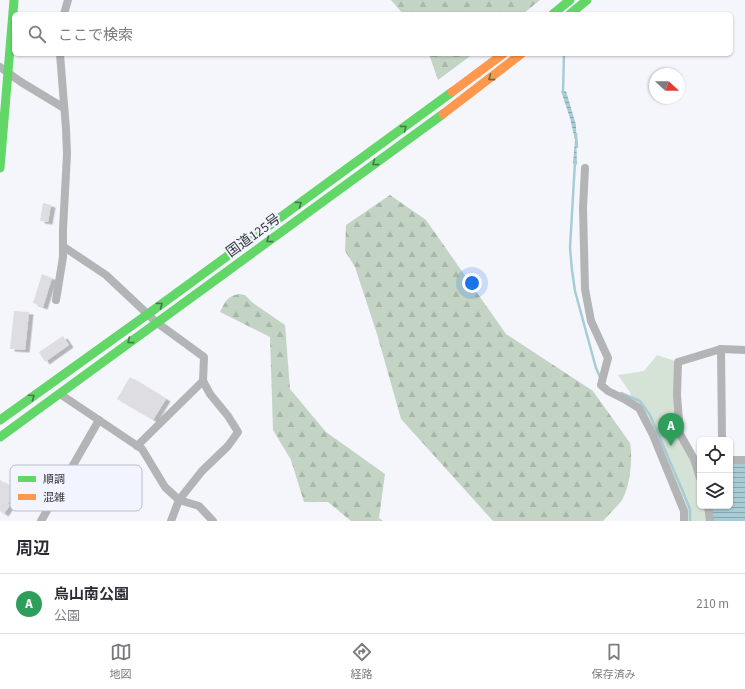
<!DOCTYPE html>
<html lang="ja">
<meta charset="utf-8">
<style>
:root{--surface:#fff;--page:#f2f2f3;--text:#2b2b33;--muted:#7c7c81;--line:#e1e1e2;--accent:#78797d}
body{margin:0;font-family:"Source Sans 3","Noto Sans JP",sans-serif;background:var(--page);color:var(--text)}
.controls{position:absolute;right:12px;bottom:12px;display:grid;overflow:hidden;border-radius:6px;box-shadow:0 1px 3px #0004}
.controls button{width:36px;height:36px;display:grid;place-items:center;padding:0;border:0;border-bottom:1px solid var(--line);background:var(--surface);color:var(--text);font:20px sans-serif}
.compass{position:absolute;left:649px;top:68px;width:36px;height:36px;border-radius:50%;background:var(--surface);box-shadow:0 1px 3px #0004;rotate:111deg}
.you{position:absolute;left:472px;top:283px;width:14px;height:14px;margin:-10px;border:3px solid #fff;border-radius:50%;background:#1a73e8;box-shadow:0 0 0 6px #1a73e833}
.badge{display:grid;place-items:center;width:26px;height:26px;border-radius:50%;background:var(--accent);color:#fff;font-size:13px;font-weight:700}
.pin{position:absolute;translate:-50% -33px;filter:drop-shadow(0 1px 2px #0008)}
.pin::after{content:'';position:absolute;top:21px;width:14px;height:12px;background:inherit;clip-path:polygon(0 0,100% 0,50% 100%)}
.list{margin:0;padding:0;list-style:none}
h2{display:flex;justify-content:space-between;align-items:center;height:52px;margin:0;padding:0 16px;font-size:17px}
h2 small{font-size:13px;font-weight:400;color:var(--muted)}
.list li{display:grid;grid-template-columns:26px 1fr auto;gap:12px;align-items:center;box-sizing:border-box;height:60px;padding:0 16px;border-top:1px solid var(--line)}
.list b{display:block;font-size:15px;white-space:nowrap}
.list p{margin:0;font-size:13px;white-space:nowrap;color:var(--muted)}
.list em{font-size:13px;font-style:normal;color:var(--muted)}
.icon{flex:none;width:22px;height:22px;fill:none;stroke:currentColor;stroke-width:2;stroke-linecap:round;stroke-linejoin:round}
.map{position:relative;flex:none;width:745px;height:521px;overflow:hidden}
.search{position:absolute;background:var(--surface);box-shadow:0 1px 3px #0004;left:12px;right:12px;top:12px;height:44px;display:flex;align-items:center;gap:10px;box-sizing:border-box;padding:0 14px;border-radius:6px;color:var(--muted);font-size:15px}
.sheet{height:112px;background:var(--surface)}
nav{display:flex;justify-content:space-around;align-items:center;box-sizing:border-box;height:56px;border-top:1px solid var(--line);background:var(--surface);font-size:11px;color:var(--muted)}
nav a{display:grid;justify-items:center;gap:2px}
nav .on{color:var(--accent)}
.map>svg:first-child{display:block}
.forest{fill:url(#forest-firs)}
.park{fill:#d5e3d7}
.water{fill:url(#water-rules)}
.lines{fill:none;stroke-linecap:round;stroke-linejoin:round}
.stream{stroke:#a7ccd6;stroke-width:2.5}
.building{fill:#dddde2;filter:url(#shadow)}
.street{stroke:#b2b4b5;stroke-width:8}
.fast{stroke:#63d668;stroke-width:9}
.slow{stroke:#ff974d;stroke-width:9}
.oneway{stroke:#47764c}
.labels{text-anchor:middle;stroke-width:4;stroke-linejoin:round;paint-order:stroke}
.street-label{font-size:14px;fill:#343639;stroke:#f2f5ff}
.key{fill:#f2f5ff;stroke:#b9bcc4;stroke-width:1}
.key-label{font-size:11px;fill:#343639}
</style>
<div class="map">
<svg width="745" height="521" viewBox="0 0 745 521">
<defs>
<pattern id="forest-firs" width="22" height="20" patternUnits="userSpaceOnUse"><rect width="22" height="20" fill="#c3d4c4"/><path d="M5 1l3.5 6h-7zM16 11l3.5 6h-7z" fill="#a8b7a9"/></pattern>
<pattern id="water-rules" width="6" height="5" patternUnits="userSpaceOnUse"><rect width="6" height="5" fill="#a7ccd6"/><path d="M0 2.5h6" fill="none" stroke="#89a6af"/></pattern>
<filter id="shadow"><feDropShadow dx="4.5" dy="2.5" stdDeviation="0" flood-color="#0004"/></filter>
</defs>
<rect width="100%" height="100%" fill="#f5f6fc"/>
<g class="forest">
<path d="M391,0H540L523,14H403Z"/>
<path d="M429,54H473L438,80Z"/>
<path d="M390,195L426,220L506,334L593,391L630,443C633,458 630,487 622,500C617,507 609,514 603,521H493L401,419L377,334L355,267L345,251L346,225Z"/>
<path d="M239,294L245,295L253,303L285,325L290,389L326,432L385,474L379,518L383,521H351L328,502H304L291,460L273,430L270,337L220,312C225,302 227,296 239,294Z"/>
</g>
<path class="park" d="M657,355L678,362L680,434L700,478V506H708L710,521H682L680,499L629,391L618,375L644,371Z"/>
<g class="water">
<path d="M561,91H566L576,125L577,165L573,163L575,140L570,118Z"/>
<path d="M730,463H745V521H712L710,506H730Z"/>
</g>
<g class="lines">
<g class="stream">
<path d="M563,93L564,54"/>
<path d="M576,134L577,147"/>
<path d="M575,162L570,248L572,270L575,291L596,368L600,377"/>
<path d="M621,393L640,401L650,415L683,492L690,509V521"/>
</g>
</g>
<g class="building">
<path d="M43,203L51,205L48,222L40,221Z"/>
<path d="M42,274L52,278L43,307L33,303Z"/>
<path d="M14,311L29,312L25,350L10,349Z"/>
<path d="M63,336L69,345L45,362L39,352Z"/>
<path d="M130,377L166,399L153,420L117,399Z"/>
<path d="M0,480L17,491L8,504L10,505L4,514L0,511Z"/>
</g>
<g class="lines">
<g class="street">
<path d="M64,14L68,0"/>
<path d="M0,67L21,82L64,108"/>
<path d="M585,168L583,208L585,289L591,321L608,358L601,385L608,391L626,400L639,408L653,435L684,511V521"/>
<path d="M64,247L106,275L156,322L204,357L203,381L210,394L228,416L238,432L228,446L202,471L179,500L171,521"/>
<path d="M56,300L63,257V229L67,154L66,129L60,54"/>
<path d="M721,349L722,440"/>
<path d="M60,394L142,449L165,487L179,500L199,506L213,521"/>
<path d="M137,446L203,381"/>
<path d="M730,460H745"/>
<path d="M700,478L694,459L680,434L677,395L678,362L721,349L745,350"/>
<path d="M708,506L710,521"/>
<path d="M41,521L99,420"/>
</g>
<g class="fast">
<path d="M553,14L570,0"/>
<path d="M570,14L587,0"/>
<path d="M0,168L14,0"/>
<path d="M0,420L148,314L452,92"/>
<path d="M0,437L443,114"/>
</g>
<g class="slow">
<path d="M452,92L503,54"/>
<path d="M443,114L521,54"/>
</g>
</g>
<defs><path id="oneway-chevron" d="M-2-3.5L2.5 0L-2 3.5" fill="none" stroke-width="1.6" stroke-linecap="round" stroke-linejoin="round"/></defs>
<g class="oneway">
<use href="#oneway-chevron" transform="translate(491 78) rotate(143)"/>
<use href="#oneway-chevron" transform="translate(404 128) rotate(-36)"/>
<use href="#oneway-chevron" transform="translate(375 163) rotate(144)"/>
<use href="#oneway-chevron" transform="translate(299 204) rotate(-36)"/>
<use href="#oneway-chevron" transform="translate(269 240) rotate(144)"/>
<use href="#oneway-chevron" transform="translate(160 305) rotate(-36)"/>
<use href="#oneway-chevron" transform="translate(130 341) rotate(143)"/>
<use href="#oneway-chevron" transform="translate(32 397) rotate(-35)"/>
</g>
<g class="labels">
<g class="street-label">
<text transform="translate(253 235) rotate(-36)" y="5">国道125号</text>
</g>
</g>
<rect x="10" y="465" width="132" height="46" rx="6" class="key"/>
<rect x="18" y="476" width="18" height="6" fill="#63d668"/>
<rect x="18" y="494" width="18" height="6" fill="#ff974d"/>
<g class="key-label">
<text x="43" y="483">順調</text>
<text x="43" y="501">混雑</text>
</g>
</svg>
<div class="controls">
<button><svg class="icon" aria-label="locate" viewBox="0 0 24 24"><circle cx="12" cy="12" r="6"/><path d="M12 2v4M12 18v4M2 12h4M18 12h4"/></svg></button>
<button><svg class="icon" aria-label="layers" viewBox="0 0 24 24"><path d="M12 4l9 5-9 5-9-5zM3 14l9 5 9-5"/></svg></button>
</div>
<svg class="compass" viewBox="-18 -18 36 36"><path d="M0-13l5 13h-10z" fill="#e53935"/><path d="M0 13l5-13h-10z" fill="#7c7c81"/></svg>
<div class="you"></div>
<div class="pin badge" style="left:671px;top:446px;background:#2e9e5b">A</div>
<div class="search"><svg class="icon" aria-label="search" viewBox="0 0 24 24"><circle cx="10" cy="10" r="6"/><path d="M15 15l6 6"/></svg>ここで検索</div>
</div>
<section class="sheet">
<h2>周辺<small></small></h2>
<ul class="list">
<li><span class="badge" style="background:#2e9e5b">A</span><div><b>烏山南公園</b><p>公園</p></div><em>210 m</em></li>
</ul>
</section>
<nav>
<a class="on"><svg class="icon" aria-label="map" viewBox="0 0 24 24"><path d="M3 6l6-2 6 2 6-2v14l-6 2-6-2-6 2zM9 4v14M15 6v14"/></svg>地図</a>
<a><svg class="icon" aria-label="directions" viewBox="0 0 24 24"><path d="M12 3l9 9-9 9-9-9zM9 14v-3h6M13 9l2 2-2 2"/></svg>経路</a>
<a><svg class="icon" aria-label="saved" viewBox="0 0 24 24"><path d="M7 4h10v16l-5-4-5 4z"/></svg>保存済み</a>
</nav>
